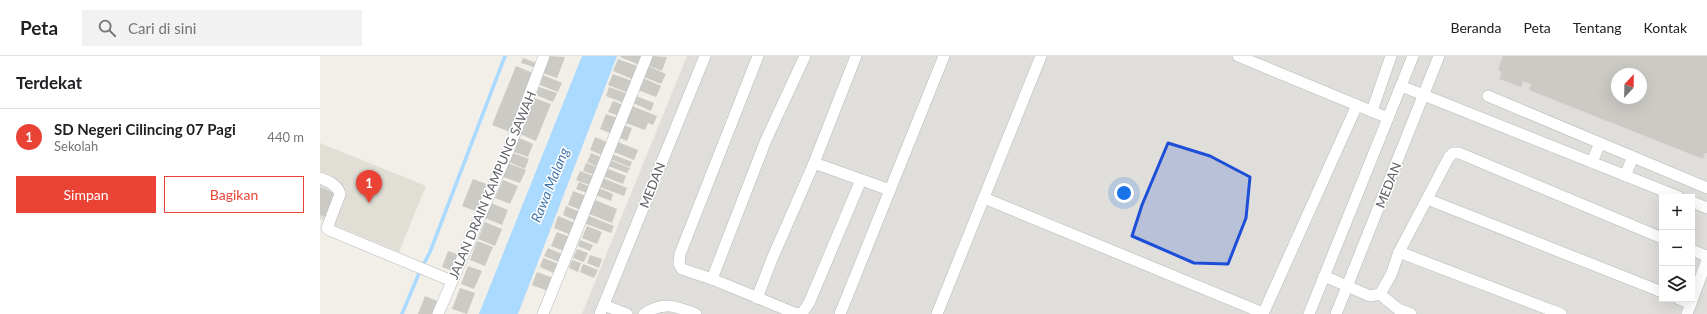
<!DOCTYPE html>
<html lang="id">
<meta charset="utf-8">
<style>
:root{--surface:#fff;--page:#f2f2f2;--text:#202124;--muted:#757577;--line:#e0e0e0;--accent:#ea4335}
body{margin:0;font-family:Lato,sans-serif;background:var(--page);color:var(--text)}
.controls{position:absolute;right:12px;bottom:12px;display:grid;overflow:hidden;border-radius:0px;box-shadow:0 4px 16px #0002}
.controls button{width:36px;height:36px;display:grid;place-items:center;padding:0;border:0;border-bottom:1px solid var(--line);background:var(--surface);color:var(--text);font:20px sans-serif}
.compass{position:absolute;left:1291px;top:12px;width:36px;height:36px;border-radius:50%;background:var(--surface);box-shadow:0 4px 16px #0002;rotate:22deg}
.you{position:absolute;left:804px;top:137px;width:14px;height:14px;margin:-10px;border:3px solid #fff;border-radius:50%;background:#1a73e8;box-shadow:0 0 0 6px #1a73e833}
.badge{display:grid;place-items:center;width:26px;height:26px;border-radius:50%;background:var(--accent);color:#fff;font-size:13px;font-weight:700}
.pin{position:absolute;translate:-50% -33px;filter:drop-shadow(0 1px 2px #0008)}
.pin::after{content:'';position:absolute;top:21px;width:14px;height:12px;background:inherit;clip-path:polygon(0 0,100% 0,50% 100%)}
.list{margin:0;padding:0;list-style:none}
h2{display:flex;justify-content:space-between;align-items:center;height:52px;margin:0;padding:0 16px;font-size:17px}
h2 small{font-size:13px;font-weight:400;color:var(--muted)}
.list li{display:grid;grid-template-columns:26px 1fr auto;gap:12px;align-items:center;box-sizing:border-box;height:56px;padding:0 16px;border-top:1px solid var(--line)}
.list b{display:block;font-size:15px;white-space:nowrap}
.list p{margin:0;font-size:13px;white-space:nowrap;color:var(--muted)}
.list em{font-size:13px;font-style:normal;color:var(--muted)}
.actions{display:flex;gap:8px;padding:12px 16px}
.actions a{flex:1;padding:9px 0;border:1px solid var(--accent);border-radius:0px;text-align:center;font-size:14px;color:var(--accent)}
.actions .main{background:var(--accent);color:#fff}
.icon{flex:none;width:22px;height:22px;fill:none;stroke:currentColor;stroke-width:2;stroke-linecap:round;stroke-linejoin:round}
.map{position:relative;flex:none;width:1387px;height:258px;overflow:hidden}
header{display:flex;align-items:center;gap:24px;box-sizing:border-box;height:56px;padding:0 20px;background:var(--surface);border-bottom:1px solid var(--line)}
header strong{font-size:19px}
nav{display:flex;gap:22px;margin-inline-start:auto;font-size:14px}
.search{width:280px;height:36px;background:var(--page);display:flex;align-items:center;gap:10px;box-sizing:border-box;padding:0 14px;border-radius:0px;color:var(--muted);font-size:15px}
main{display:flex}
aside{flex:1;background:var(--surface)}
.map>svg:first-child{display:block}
.industrial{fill:#e0deda;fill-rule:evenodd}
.education{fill:#e1ded6}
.water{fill:#aadaff}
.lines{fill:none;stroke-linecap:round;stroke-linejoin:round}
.stream{stroke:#aadaff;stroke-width:3.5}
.building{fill:#cccac5;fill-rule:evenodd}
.minor-casing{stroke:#b5b8bc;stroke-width:12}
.minor{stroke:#fff;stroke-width:11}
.marked{fill:#1d4ed8;fill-opacity:0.2;stroke:#1d4ed8;stroke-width:3;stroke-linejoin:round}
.labels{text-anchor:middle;stroke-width:3;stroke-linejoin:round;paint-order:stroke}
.street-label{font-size:13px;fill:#5f6368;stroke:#fff}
.water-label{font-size:14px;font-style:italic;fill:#4174aa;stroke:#fff}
</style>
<header>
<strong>Peta</strong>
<div class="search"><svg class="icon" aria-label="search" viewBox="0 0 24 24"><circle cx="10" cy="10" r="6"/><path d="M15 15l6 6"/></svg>Cari di sini</div>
<nav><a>Beranda</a><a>Peta</a><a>Tentang</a><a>Kontak</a></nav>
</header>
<main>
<aside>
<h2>Terdekat<small></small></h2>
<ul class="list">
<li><span class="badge">1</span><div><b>SD Negeri Cilincing 07 Pagi</b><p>Sekolah</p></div><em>440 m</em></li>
</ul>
<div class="actions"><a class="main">Simpan</a><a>Bagikan</a></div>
</aside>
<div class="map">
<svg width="1387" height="258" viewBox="0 0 1387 258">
<rect width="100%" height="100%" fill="#f1efe8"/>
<path class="industrial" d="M367,0H1387V258H262ZM1297,18H1321V42H1297ZM1342,141H1372V243H1342Z"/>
<path class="education" d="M0,87L106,130L79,196L0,163Z"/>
<path class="water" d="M262,0H297L198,258H159Z"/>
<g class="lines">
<path class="stream" d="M82,258L100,215L110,196L185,0"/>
</g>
<g class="building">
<path d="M229,0L245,1L237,22L223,17Z"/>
<path d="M301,0H323L320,9L300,1Z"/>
<path d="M333,0L347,1L342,15L329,10Z"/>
<path d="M1183,0H1387V97H1385L1383,103L1209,34L1211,28L1203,25L1201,31L1179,23L1182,16L1178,14ZM1297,18H1321V42H1297Z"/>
<path d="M203,2L216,7L214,11L201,7Z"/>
<path d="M298,3L317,10L312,23L293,15Z"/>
<path d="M196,10L213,17L190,76L172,69Z"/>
<path d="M328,10L346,18L341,28L324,21Z"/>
<path d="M293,18L312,25L308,37L288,29Z"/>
<path d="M223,19L242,27L238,36L220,29Z"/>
<path d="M323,22L341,30L336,41L318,34Z"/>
<path d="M219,31L237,37L233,46L216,39Z"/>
<path d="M289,31L308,38L304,47L286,40Z"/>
<path d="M316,40L334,47L331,55L313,47Z"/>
<path d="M214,42L231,48L216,85L200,78Z"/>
<path d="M293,45L303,49L299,60L288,56Z"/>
<path d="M312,50L337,60L333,69L328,67L325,74L306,67Z"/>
<path d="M286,58L298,62L292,78L280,73Z"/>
<path d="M303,69L312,72L307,85L298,81Z"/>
<path d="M275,81L289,87L284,100L270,94Z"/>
<path d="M199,82L213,88L208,101L194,96Z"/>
<path d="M298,86L318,94L314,104L294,96Z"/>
<path d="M193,97L209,103L205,113L189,106Z"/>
<path d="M271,97L283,102L279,111L267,106Z"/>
<path d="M292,98L312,106L310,111L290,103Z"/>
<path d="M290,104L310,112L307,117L288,110Z"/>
<path d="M188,107L206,114L200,127L183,121Z"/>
<path d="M266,107L280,112L277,120L263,115Z"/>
<path d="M286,112L306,120L303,128L283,120Z"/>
<path d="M260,115L276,121L272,130L256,124Z"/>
<path d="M283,122L307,132L304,140L280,131Z"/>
<path d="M153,123L169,129L158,156L142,150Z"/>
<path d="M183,124L198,130L190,148L175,142Z"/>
<path d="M259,126L273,132L270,138L256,133Z"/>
<path d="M0,131L19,139L9,162L0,159Z"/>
<path d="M279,132L293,138L291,145L276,139Z"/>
<path d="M253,135L269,141L263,155L248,149Z"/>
<path d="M275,144L297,153L292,167L269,158Z"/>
<path d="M171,147L188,154L182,169L165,162Z"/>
<path d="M246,150L262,157L259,166L243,159Z"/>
<path d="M238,160L255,167L251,179L234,172Z"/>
<path d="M269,160L294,170L291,177L266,168Z"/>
<path d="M165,166L182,173L175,190L158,183Z"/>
<path d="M267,170L282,176L277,188L262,182Z"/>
<path d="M237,176L250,181L244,195L231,190Z"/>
<path d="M260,184L273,189L270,195L258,190Z"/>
<path d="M157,185L173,191L165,210L150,204Z"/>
<path d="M228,192L242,198L239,206L224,200Z"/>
<path d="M257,193L268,197L264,206L253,202Z"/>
<path d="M128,195L139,199L133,215L122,211Z"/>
<path d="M270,199L282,203L279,212L267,207Z"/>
<path d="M223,202L239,208L236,218L220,211Z"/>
<path d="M252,204L261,207L258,216L249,212Z"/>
<path d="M263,208L278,214L274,222L260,216Z"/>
<path d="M148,210L162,215L154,233L141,228Z"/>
<path d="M217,216L233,222L228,235L212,229Z"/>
<path d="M140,232L155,237L147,258L132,253Z"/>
<path d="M105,240L117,245L112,258H98Z"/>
</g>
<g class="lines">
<g class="minor-casing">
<g id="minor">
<path d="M918,0L1068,62"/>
<path d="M1081,30L1359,141"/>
<path d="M1168,40L1387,132"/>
<path d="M1052,55L1071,0"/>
<path d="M1272,106L1280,87"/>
<path d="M494,107L536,0"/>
<path d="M1305,120L1313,101"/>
<path d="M0,122C8,125 18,129 20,138L7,172L9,174L132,225"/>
<path d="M664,142L943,257"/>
<path d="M1107,143L1342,236"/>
<path d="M1372,146L1387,152"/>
<path d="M1079,196L1241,258"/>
<path d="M1004,220L1050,240L1060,238L1071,219L1079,196L1129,101L1133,97H1139L1342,182"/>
<path d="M392,223L362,213L359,208L360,198L438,0"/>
<path d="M1060,238L1078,253L1091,258"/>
<path d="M437,242L452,203L494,107L570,134"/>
<path d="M1359,243L1371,248"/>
<path d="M284,249L307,258"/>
<path d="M118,258L189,93L224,0"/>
<path d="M223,258L327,0"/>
<path d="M280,258L385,0"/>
<path d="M324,258C343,245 356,250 376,258"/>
<path d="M477,258L392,223L446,84L485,0"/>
<path d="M478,258L483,256L489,247L541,124"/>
<path d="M520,258L624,0"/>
<path d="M617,258L721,0"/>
<path d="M943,258L1037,49"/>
<path d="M989,258L1093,0"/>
<path d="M1016,258L1119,0"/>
<path d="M1367,258L1387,204L1384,199L1372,194"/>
</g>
</g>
<use href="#minor" class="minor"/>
</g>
<path class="marked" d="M848,87L890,100L930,121L926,162L908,208L874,207L812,180L822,149Z"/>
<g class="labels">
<g class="street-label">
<text transform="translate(172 129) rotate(-67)" y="5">JALAN DRAIN KAMPUNG SAWAH</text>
<text transform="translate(332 129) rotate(-68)" y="5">MEDAN</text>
<text transform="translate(1068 129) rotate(-68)" y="5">MEDAN</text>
</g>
<g class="water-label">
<text transform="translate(230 129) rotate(-68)" y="5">Rawa Malang</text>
</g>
</g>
</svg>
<div class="controls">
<button>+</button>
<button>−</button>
<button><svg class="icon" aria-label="layers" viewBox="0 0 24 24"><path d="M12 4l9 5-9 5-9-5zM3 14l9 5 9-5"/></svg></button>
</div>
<svg class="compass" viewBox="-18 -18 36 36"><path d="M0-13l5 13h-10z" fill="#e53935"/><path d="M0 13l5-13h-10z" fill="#757577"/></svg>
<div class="you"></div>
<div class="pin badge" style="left:49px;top:147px">1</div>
</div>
</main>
